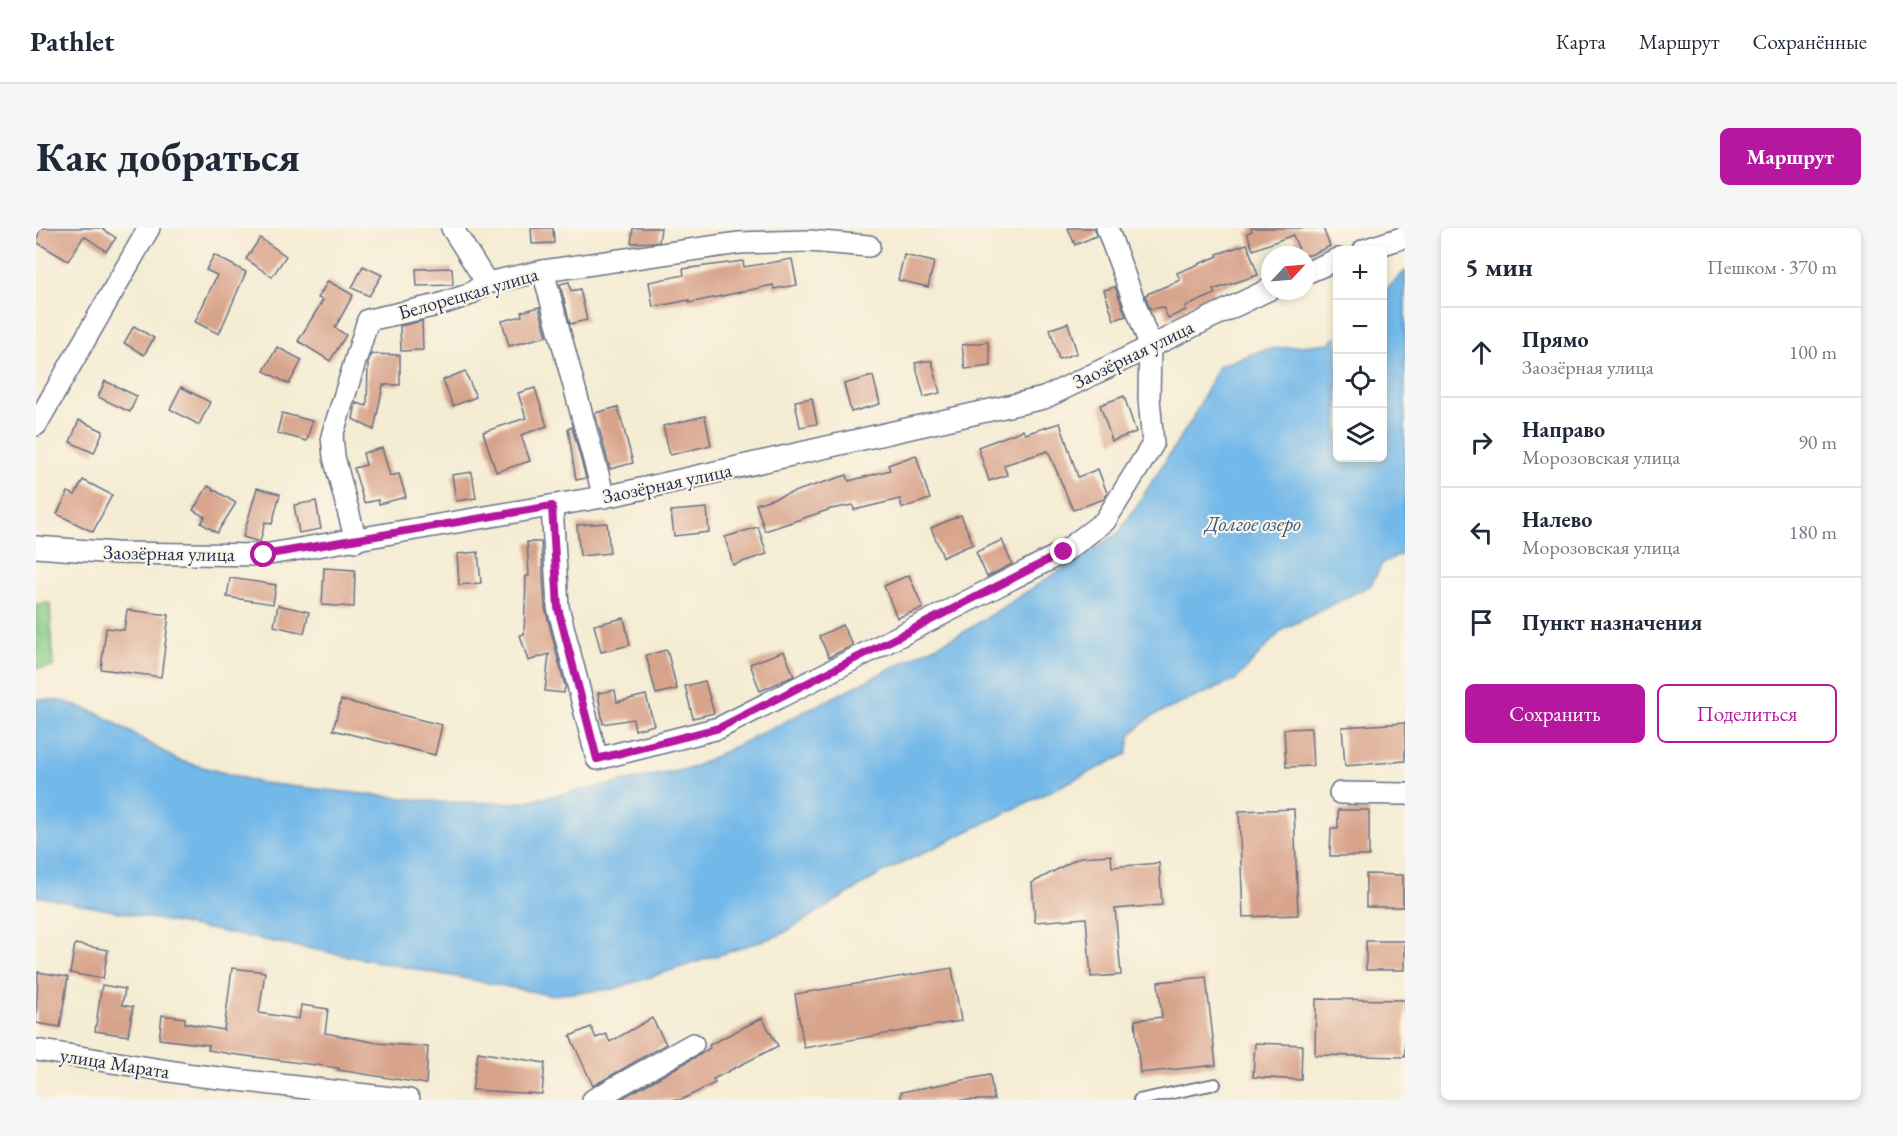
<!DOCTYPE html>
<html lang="ru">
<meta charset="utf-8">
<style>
:root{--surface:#fff;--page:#f6f6f7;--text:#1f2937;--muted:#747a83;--line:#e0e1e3;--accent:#b5179e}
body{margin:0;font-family:"EB Garamond",serif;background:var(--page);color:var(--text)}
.controls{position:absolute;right:18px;top:18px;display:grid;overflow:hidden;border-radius:9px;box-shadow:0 3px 9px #0003}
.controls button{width:54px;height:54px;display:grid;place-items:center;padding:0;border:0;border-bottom:2px solid var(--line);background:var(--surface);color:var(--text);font:30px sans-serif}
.compass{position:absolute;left:1225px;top:18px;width:54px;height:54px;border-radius:50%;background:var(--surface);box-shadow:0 3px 9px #0003;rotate:64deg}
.stop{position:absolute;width:18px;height:18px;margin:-14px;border:4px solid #b5179e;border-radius:50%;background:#fff}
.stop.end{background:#b5179e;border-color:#fff;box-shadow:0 2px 6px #0008}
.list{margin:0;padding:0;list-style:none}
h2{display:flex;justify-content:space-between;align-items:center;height:78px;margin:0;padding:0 24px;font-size:26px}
h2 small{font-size:20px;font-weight:400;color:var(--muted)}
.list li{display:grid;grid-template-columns:39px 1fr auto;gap:18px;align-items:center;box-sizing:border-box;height:90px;padding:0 24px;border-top:2px solid var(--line)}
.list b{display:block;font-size:22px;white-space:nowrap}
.list p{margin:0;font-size:20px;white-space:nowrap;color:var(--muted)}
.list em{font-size:20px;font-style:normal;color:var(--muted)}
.actions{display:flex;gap:12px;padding:18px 24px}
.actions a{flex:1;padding:14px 0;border:2px solid var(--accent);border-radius:9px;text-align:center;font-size:21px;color:var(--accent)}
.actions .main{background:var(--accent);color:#fff}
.icon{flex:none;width:33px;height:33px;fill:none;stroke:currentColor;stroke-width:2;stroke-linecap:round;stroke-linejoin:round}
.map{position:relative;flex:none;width:1369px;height:872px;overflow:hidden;border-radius:9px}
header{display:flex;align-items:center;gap:36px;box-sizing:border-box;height:84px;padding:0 30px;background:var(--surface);border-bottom:2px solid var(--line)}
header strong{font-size:28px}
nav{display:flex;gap:33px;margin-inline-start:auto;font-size:21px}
.intro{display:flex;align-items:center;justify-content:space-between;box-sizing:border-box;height:144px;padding:0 36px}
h1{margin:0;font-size:42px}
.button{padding:15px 27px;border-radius:9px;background:var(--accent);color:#fff;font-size:21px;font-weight:700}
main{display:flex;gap:36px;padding:0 36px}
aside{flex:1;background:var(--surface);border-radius:9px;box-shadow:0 3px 9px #0003}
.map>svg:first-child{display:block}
.green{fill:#84ca84;stroke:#507c71;stroke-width:1.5}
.water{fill:#72b8e9;stroke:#4674a4;stroke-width:1.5}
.building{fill:#d8a38b}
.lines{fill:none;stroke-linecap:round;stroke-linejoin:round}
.service-casing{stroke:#677187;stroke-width:14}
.minor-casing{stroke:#677187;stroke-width:24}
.service{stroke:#fff;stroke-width:10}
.minor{stroke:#fff;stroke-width:21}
.route{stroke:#b5179e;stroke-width:8}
.labels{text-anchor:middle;stroke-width:4.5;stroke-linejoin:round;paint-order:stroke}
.street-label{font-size:20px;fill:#1b2f5e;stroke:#fcf5e5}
.water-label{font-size:21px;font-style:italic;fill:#355888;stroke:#fcf5e5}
</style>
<header>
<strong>Pathlet</strong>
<nav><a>Карта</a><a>Маршрут</a><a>Сохранённые</a></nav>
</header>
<div class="intro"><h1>Как добраться</h1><a class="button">Маршрут</a></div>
<main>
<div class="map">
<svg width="1369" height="872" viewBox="0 0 1369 872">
<rect width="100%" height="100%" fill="#fcf5e5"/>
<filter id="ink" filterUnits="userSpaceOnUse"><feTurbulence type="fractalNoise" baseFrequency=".0167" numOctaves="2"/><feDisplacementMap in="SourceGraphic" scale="12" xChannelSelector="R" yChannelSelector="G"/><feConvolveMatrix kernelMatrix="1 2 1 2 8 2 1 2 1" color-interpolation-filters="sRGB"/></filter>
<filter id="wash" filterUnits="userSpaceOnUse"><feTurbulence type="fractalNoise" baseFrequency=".008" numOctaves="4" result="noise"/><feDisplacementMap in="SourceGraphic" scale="24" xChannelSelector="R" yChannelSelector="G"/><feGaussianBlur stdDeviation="1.35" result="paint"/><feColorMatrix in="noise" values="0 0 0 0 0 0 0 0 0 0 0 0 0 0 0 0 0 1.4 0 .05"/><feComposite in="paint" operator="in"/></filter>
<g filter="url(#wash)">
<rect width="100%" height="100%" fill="#f4ecd3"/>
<path class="green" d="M14,375L17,439L0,440V376Z"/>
<path class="water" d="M1369,43V325L1347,334L1335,357L1246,402L1199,452L1116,488L1095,506L1091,526L846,645L744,707L578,761L514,767L0,668V471L27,473L64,486L141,532L225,555L404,574L481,575L656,540L928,404L1083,305L1157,190L1182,138L1227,122L1294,115L1301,108L1302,230H1346L1347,65Z"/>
<g id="blocks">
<g class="building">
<path d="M4,0H65L80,10L70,23L48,8L32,33L0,14Z"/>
<path d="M495,0H517L518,15L496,16Z"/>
<path d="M597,0H625L623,14L595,15Z"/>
<path d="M1032,0H1059L1060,8L1039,17Z"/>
<path d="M1215,0H1287L1294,18L1274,27H1265L1257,7L1217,22L1211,5L1216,3Z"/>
<path d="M224,10L250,28L236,49L210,31Z"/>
<path d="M1211,16L1222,47L1177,62L1179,66L1149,79L1150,82L1132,90L1127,79L1114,81L1109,67L1144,52L1141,45L1182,28L1181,26Z"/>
<path d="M178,27L210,44L183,106L159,94L181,47L170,42Z"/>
<path d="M868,27L898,34L892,59L862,52Z"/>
<path d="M756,31L761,57L738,61L737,57L653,75V72L617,79L613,54L648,47L647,41L707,33L708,39Z"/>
<path d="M327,38L346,47L333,68L316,60Z"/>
<path d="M416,40L417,57L381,58L380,41Z"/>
<path d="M292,53L317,67L299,100L310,107L294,133L262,113L287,72L282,70Z"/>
<path d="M533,54L535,63L544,61L551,92L534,96L524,56Z"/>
<path d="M1079,59L1090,88L1078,92L1068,62Z"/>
<path d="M503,79L511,108L473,118L466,93L486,88L485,84Z"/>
<path d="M386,93L387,122L365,123L364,98Z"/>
<path d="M1032,95L1041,125L1023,131L1014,101Z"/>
<path d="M98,98L118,110L108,127L88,115Z"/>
<path d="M952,114L955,138L929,141L926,117Z"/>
<path d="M241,119L266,132L253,156L228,143Z"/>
<path d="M335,126L364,127V157H347L338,202L317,191L320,175L331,178L332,135Z"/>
<path d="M889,133H896L904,165L888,169L879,135Z"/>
<path d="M429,143L440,169L417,178L407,152Z"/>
<path d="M837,148L844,176L815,184L808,156Z"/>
<path d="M69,153L101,168L94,184L62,169Z"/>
<path d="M145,159L174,174L163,197L134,181Z"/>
<path d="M499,160L511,198L485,207L494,233L460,244L447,204L490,190L482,165Z"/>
<path d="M1088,168L1100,204L1076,213L1064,177Z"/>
<path d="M776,170L781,196L764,199L759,173Z"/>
<path d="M582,179L597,235L574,241L559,185Z"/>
<path d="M246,185L276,193L271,213L241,205Z"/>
<path d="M669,188L675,217L634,227L627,198Z"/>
<path d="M43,192L67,203L58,225L34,214Z"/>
<path d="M1024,195L1042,249L1062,241L1071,265L1068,271L1037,282L1012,223L968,237L971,247L953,253L942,219L987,202L989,206Z"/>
<path d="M536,199L550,250L540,252L532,201Z"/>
<path d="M346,220L354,248L363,246L370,269L343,276L342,272L328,275L318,240L330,237L327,225Z"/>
<path d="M880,227L894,271L866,280L864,271L818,282L817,277L795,281L729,303L720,276L795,252L811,247L813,253L854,242L852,237Z"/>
<path d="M436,244L440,270L420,273L416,247Z"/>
<path d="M47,252L76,267L57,304L21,286L32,264L39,267Z"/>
<path d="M172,258L200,275L181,305L165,295L169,289L157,282Z"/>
<path d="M221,260L244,266L236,296L229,294L224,314L207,309Z"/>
<path d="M280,273L285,301L263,305L258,277Z"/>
<path d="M671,280L673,304L638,308L635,283Z"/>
<path d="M925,287L937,316L907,329L895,300Z"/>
<path d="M571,295L574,325L544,328L541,297Z"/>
<path d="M722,299L731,326L697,337L689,309Z"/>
<path d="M966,312L976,336L951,349L940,324Z"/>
<path d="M491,314H505L509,380L529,458L528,465L509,463L513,426L492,433L484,407L488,406L490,348H493Z"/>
<path d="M442,324L445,355L423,357L421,326Z"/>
<path d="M288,340L319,342L318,379L286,377Z"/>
<path d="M873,347L887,380L861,390L848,358Z"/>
<path d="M194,350L240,357L237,376L191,369Z"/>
<path d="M242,377L273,384L268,405L238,398Z"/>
<path d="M91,382L133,387L125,449L65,441L70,400L88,402Z"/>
<path d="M588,390L594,417L565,424L558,397Z"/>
<path d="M806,397L817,417L793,429L783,408Z"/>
<path d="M631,422L641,461L620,466L610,427Z"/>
<path d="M748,423L758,448L724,463L714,436Z"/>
<path d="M669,453L678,485L657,490L649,458Z"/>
<path d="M579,462L581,474L610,467L618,497L599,502L597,491L567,496L562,465Z"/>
<path d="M305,472L406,497L399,527L297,502Z"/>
<path d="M1369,495V533L1309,538L1306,499Z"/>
<path d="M1275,500L1277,538L1250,539L1248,501Z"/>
<path d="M1258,581L1262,687L1207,689L1203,583Z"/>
<path d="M1302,582H1333V628H1294L1295,600H1302Z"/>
<path d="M1075,627L1076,639L1123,635L1126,677L1079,681L1085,747L1055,749L1050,690L999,694L996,655L1044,629Z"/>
<path d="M1330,646L1367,647V679H1330Z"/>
<rect x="1330" y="713" width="39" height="29"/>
<path d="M39,716L72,722L67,751L34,745Z"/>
<path d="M196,740L229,744L223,785L263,791L265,777L292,781L289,805L342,815L392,819L390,856L302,842L303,840L195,826L172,822L173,817L123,811L126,787L149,790V795L188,802Z"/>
<path d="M916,740L925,793L768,820L759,766Z"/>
<path d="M2,744L32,749L24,799L0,795Z"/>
<path d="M1170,749L1180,837L1104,845L1099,792L1126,789L1122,754Z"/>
<path d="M66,757L89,761L86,777L97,779L92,808L59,803Z"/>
<path d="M1280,771L1369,772V829L1279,827Z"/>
<path d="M616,790L630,816L557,858L534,808L555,799L560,810L570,806L574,814Z"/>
<path d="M726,790L742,818L677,851L679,855L645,872H583L663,827L674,820L673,817Z"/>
<path d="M1219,815L1266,817L1265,852L1217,849Z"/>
<path d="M442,824L509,835L506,866L436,862Z"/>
<path d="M954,847L958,872H865V864Z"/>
</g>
</g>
</g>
<g filter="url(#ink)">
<use href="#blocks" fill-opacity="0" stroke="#677187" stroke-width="1.5"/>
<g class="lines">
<g class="service-casing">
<path id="service" d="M1103,872L1179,856"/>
</g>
<g class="minor-casing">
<g id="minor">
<path d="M416,0L451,55"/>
<path d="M1328,22L1369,9"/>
<path d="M507,43L568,269"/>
<path d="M1270,45L1302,31"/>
<path d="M0,197L113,0"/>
<path d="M516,278L522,379L561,531L683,500L1028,324L1069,293L1117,216L1113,170L1114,117L1071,0"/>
<path d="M320,313L298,229L296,208L332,92L402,77L432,67L451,55L507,43L703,15L773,13L833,18"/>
<path d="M0,319L80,325L228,327L578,267L1008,170L1234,61"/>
<path d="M1304,565L1369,566"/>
<path d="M0,822L158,847L373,872"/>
<path d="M557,872L657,816"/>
</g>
</g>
<use href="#service" class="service"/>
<use href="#minor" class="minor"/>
</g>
</g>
<g class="lines" filter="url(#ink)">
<path class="route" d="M228,327L516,278L522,380L561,531L683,500L1028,324"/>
</g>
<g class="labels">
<g class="street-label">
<text transform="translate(432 65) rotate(-16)" y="7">Белорецкая улица</text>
<text transform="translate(1097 126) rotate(-26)" y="7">Заозёрная улица</text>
<text transform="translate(631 255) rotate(-12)" y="7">Заозёрная улица</text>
<text transform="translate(133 325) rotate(1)" y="7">Заозёрная улица</text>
<text transform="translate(79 835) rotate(9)" y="7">улица Марата</text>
</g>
<g class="water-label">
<text x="1217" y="303">Долгое озеро</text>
</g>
</g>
</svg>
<div class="controls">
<button>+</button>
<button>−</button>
<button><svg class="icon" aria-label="locate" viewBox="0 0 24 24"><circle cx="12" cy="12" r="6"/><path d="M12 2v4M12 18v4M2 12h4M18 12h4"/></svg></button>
<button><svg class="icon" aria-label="layers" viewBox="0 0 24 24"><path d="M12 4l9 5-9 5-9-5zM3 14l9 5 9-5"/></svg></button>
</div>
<svg class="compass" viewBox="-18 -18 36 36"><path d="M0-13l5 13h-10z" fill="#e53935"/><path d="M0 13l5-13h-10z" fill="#747a83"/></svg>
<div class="stop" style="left:228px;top:327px"></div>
<div class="stop end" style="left:1028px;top:324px"></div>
</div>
<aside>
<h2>5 мин<small>Пешком · 370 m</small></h2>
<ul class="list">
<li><svg class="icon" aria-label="ahead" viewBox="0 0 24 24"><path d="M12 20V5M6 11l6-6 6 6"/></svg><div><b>Прямо</b><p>Заозёрная улица</p></div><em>100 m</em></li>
<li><svg class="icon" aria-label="right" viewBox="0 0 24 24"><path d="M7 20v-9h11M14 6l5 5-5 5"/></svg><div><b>Направо</b><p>Морозовская улица</p></div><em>90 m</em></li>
<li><svg class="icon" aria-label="left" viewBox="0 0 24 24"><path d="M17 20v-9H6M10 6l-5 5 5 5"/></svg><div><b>Налево</b><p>Морозовская улица</p></div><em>180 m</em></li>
<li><svg class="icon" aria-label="arrive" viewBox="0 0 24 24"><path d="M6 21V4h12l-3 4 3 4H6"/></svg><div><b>Пункт назначения</b></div></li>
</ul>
<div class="actions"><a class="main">Сохранить</a><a>Поделиться</a></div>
</aside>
</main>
